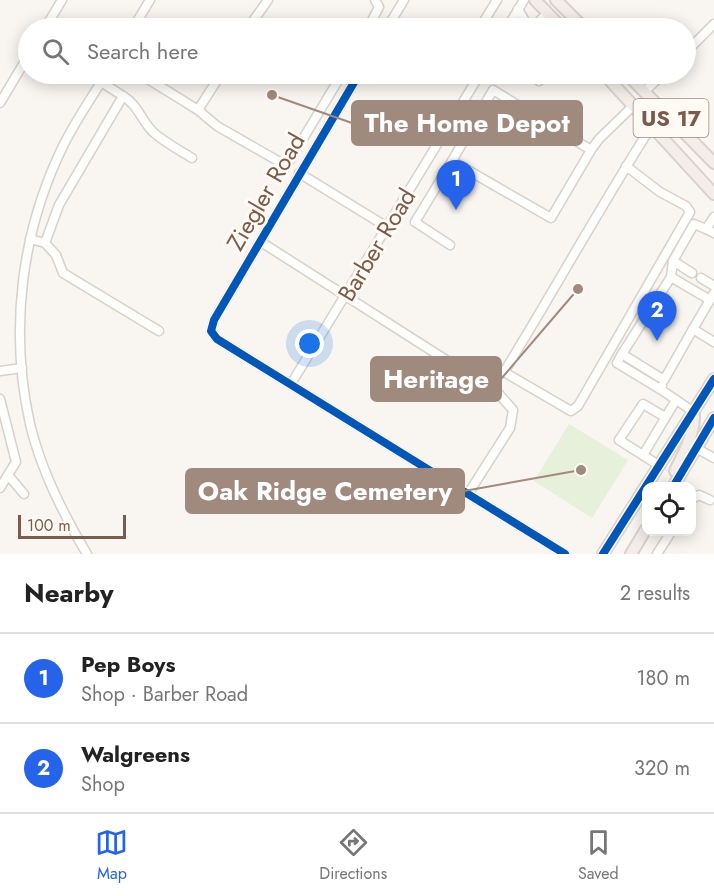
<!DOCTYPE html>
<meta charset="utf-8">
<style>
:root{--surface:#fff;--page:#f2f2f2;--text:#222;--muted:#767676;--line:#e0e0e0;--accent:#2563eb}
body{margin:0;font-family:Jost,sans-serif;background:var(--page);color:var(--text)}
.controls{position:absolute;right:18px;bottom:18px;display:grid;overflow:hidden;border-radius:12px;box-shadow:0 3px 15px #0003}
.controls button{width:54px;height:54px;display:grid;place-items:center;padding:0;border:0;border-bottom:2px solid var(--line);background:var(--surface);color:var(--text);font:30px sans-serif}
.scale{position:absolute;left:18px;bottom:15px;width:108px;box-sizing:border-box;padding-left:6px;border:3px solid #7a5c4d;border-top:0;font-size:16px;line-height:21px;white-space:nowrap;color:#7a5c4d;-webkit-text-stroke:4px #fffaf3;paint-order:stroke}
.you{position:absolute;left:310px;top:344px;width:21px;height:21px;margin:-15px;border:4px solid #fff;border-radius:50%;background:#1a73e8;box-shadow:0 0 0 9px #1a73e833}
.badge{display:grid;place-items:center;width:39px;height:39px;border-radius:50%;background:var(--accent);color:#fff;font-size:20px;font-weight:700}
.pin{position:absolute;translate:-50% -50px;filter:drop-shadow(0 2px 3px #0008)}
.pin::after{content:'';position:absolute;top:32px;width:21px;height:18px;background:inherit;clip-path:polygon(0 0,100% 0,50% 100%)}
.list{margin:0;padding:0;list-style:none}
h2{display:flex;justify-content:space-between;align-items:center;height:78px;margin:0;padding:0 24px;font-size:26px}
h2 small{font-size:20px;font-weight:400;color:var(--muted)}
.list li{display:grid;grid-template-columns:39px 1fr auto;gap:18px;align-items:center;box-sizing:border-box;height:90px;padding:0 24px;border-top:2px solid var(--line)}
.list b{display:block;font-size:22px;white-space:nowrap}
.list p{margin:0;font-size:20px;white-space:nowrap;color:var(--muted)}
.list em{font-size:20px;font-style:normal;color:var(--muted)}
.icon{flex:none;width:33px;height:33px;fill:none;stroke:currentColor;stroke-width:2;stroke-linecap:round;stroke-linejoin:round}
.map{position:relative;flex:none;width:714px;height:554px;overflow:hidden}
.search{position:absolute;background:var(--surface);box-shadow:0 3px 15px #0003;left:18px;right:18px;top:18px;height:66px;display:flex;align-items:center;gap:15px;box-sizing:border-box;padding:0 21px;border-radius:33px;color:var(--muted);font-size:22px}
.sheet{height:258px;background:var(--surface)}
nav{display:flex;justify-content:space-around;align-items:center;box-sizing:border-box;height:84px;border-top:2px solid var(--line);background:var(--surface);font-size:16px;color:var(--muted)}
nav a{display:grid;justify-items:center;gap:3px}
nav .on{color:var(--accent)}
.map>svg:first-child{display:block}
.green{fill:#e7f0db}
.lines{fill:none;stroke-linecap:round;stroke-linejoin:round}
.minor-casing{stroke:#d7d1cb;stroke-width:11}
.major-casing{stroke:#dad1cc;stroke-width:14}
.minor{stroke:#fefefd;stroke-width:8}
.major{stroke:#f3eee8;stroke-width:10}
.cycleway-casing{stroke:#fffaf3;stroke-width:11}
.cycleway{stroke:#0057b8;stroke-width:8}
.labels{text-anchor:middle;stroke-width:6;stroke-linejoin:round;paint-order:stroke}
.shield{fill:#fffaf3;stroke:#a28b7f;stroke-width:1.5}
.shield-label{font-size:22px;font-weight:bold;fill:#7a5c4d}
.street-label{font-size:24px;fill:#7a5c4d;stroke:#fffaf3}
.leader{fill:none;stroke:#9f8a7d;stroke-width:2}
.callout-dot{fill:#9f8a7d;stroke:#fffaf3;stroke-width:2}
.callout{fill:#9f8a7d;stroke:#9f8a7d;stroke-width:2}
.callout-label{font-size:26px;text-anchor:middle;font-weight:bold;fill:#fff}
</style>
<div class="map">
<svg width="714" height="554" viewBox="0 0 714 554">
<rect width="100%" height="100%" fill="#f9f5f0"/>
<path class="green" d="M569,424L628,460L592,518L534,481Z"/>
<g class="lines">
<g class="minor-casing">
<g id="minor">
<path d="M518,9L529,28"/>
<path d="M45,28L62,0"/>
<path d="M133,28L150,0"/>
<path d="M248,28L268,0"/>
<path d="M368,28L379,7L375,0"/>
<path d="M387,28L404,0"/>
<path d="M482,28L481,26L497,0"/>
<path d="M507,28L524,0"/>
<path d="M532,28L548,13"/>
<path d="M686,52L714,24"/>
<path d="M140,74L198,110L221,74"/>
<path d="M359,74L214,320L211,331L217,339L565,554"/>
<path d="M532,74L539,81L546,74"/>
<path d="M645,91L663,74"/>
<path d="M123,96C138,105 141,120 153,132C164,142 179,150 192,158"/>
<path d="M0,103L28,56"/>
<path d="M198,110L217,126L278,161L289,162L342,74"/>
<path d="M591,150L551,218L452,161L493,90L591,150L599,139L633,106"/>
<path d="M626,166L660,192L686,206L690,212L578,406L571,411L504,372C554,291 600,207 651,127"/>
<path d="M299,173L387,227"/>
<path d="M714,217L706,229L714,233"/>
<path d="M30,239L45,243L56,255L63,273L159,331"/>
<path d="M261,242L498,393L513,410L510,428L468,494"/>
<path d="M45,243L59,205L123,96L101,82"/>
<path d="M450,245L415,222L452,161"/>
<path d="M673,261L692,273"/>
<path d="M671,277L710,300"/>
<path d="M701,278L714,286"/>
<path d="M714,293L693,329L714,342"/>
<path d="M693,329L664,380L622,354L671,277L673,261L694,224L706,229"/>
<path d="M622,354L617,363L660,389"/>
<path d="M0,371L22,368"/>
<path d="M291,384L480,74"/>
<path d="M662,386L660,389L694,412"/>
<path d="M0,399L16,462L0,488"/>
<path d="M696,448L714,458"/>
<path d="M643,455L676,400"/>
<path d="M660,466L619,440L643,404L665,417"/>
<path d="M8,475L24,494"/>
<path d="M692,499L699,495L710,500"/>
<path d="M87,554C63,514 41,470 30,424C9,330 21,231 64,144C76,120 92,97 106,74"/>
<path d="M657,554L671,532"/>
</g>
</g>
<g class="major-casing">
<g id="major">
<path d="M535,0L562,28"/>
<path d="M556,0L584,28"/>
<path d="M604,74L714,194"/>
<path d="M627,74L714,163"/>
<path d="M675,471C684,452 695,434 694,413"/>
<path d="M673,487L714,418"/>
<path d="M603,554L714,379"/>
<path d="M631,554L646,529"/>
</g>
</g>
<use href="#minor" class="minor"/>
<use href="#major" class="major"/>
<g class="cycleway-casing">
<g id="cycleway">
<path d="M359,74L214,320L211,331L217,339L565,554"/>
<path d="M673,487L714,418"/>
<path d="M603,554L714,379"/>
</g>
</g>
<use href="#cycleway" class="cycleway"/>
</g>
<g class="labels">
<rect class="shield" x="633.5" y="99" width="75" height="38" rx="4.5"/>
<g class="shield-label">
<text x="671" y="126">US 17</text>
</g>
<g class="street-label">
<text transform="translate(266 192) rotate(-60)" y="8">Ziegler Road</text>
<text transform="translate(377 245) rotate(-59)" y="8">Barber Road</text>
</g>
</g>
<path class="leader" d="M272 95L352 123M578 289L501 379M581 470L464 491"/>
<g class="callout-dot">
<circle cx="272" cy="95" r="6"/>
<circle cx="578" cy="289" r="6"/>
<circle cx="581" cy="470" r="6"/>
</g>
<g class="callout">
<rect x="352" y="101" width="230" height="44" rx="6"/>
<rect x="371" y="357" width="130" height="44" rx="6"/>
<rect x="186" y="469" width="278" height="44" rx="6"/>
</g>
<g class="callout-label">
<text x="467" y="132">The Home Depot</text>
<text x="436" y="388">Heritage</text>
<text x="325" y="500">Oak Ridge Cemetery</text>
</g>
</svg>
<div class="controls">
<button><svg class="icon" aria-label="locate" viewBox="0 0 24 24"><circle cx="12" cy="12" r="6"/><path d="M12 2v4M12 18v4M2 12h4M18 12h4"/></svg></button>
</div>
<div class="scale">100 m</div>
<div class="you"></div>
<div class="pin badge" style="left:456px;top:210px">1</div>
<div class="pin badge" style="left:657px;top:341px">2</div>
<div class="search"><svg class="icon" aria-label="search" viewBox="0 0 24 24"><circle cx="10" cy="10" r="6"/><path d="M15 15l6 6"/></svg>Search here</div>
</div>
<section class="sheet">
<h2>Nearby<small>2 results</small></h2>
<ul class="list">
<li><span class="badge">1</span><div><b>Pep Boys</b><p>Shop · Barber Road</p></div><em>180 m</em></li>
<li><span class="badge">2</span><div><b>Walgreens</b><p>Shop</p></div><em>320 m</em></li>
</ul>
</section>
<nav>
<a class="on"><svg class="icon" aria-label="map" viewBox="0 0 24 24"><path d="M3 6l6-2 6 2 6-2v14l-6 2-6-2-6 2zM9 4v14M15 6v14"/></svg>Map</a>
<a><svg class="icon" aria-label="directions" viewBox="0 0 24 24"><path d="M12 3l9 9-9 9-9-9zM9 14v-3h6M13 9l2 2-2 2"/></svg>Directions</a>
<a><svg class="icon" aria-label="saved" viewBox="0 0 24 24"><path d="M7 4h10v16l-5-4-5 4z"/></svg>Saved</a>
</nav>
